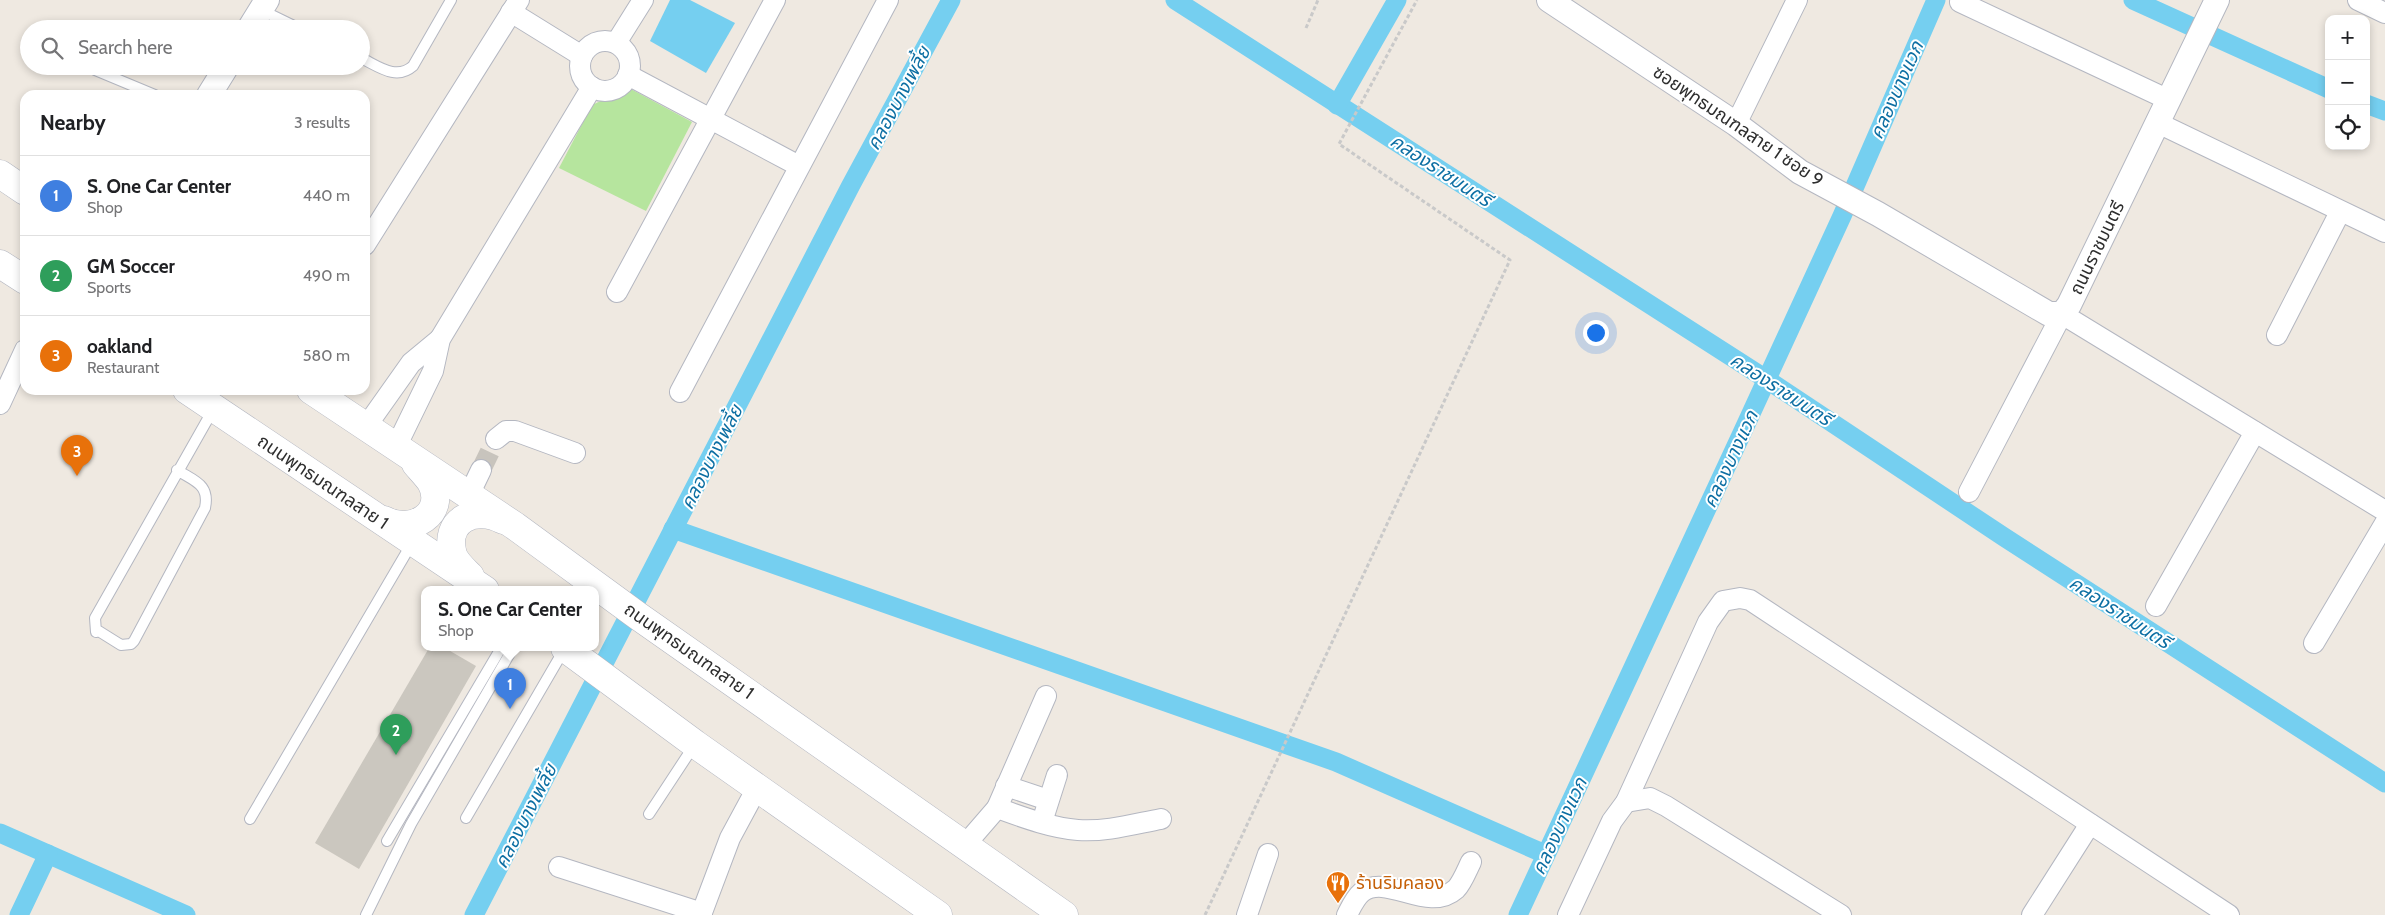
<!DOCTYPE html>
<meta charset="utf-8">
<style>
:root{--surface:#fff;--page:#f6f6f6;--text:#202124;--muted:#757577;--line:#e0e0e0;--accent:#db2777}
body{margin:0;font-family:Cabin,"Noto Sans Thai",sans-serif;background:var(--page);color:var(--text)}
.controls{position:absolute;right:15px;top:15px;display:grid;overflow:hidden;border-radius:10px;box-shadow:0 2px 8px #0003}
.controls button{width:45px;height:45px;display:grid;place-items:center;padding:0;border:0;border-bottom:1px solid var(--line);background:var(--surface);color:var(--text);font:25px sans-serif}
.you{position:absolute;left:1595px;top:332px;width:18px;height:18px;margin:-12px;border:4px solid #fff;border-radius:50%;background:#1a73e8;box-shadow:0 0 0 8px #1a73e833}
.badge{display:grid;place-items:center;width:32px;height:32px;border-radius:50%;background:var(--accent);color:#fff;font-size:16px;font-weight:700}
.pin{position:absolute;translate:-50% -41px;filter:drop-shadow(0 1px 2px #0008)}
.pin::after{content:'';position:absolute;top:26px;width:18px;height:15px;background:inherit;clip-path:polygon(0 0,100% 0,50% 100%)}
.popup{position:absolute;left:421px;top:586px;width:178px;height:65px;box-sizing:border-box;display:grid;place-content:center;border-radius:10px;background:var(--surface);filter:drop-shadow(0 1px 4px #0005);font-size:16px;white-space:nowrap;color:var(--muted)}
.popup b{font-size:19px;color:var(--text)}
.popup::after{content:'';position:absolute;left:50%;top:100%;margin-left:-10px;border:10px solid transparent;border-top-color:var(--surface)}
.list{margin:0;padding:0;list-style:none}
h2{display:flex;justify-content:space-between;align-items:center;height:65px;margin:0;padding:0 20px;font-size:21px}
h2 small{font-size:16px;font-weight:400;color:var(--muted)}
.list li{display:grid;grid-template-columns:32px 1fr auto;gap:15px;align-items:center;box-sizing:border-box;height:80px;padding:0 20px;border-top:1px solid var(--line)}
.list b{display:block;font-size:19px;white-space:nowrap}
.list p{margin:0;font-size:16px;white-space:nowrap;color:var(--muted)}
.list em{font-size:16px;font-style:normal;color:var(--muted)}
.icon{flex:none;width:28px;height:28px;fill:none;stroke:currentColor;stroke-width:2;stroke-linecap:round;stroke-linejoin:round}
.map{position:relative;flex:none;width:2385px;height:915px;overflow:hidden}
.search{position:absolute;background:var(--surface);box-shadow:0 2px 8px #0003;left:20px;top:20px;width:350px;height:55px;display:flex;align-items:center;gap:12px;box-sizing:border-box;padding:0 18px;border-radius:28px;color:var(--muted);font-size:19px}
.panel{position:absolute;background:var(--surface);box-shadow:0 2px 8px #0003;left:20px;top:90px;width:350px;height:305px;border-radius:15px}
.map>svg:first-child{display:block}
.green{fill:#b6e59e}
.water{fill:#75cff0}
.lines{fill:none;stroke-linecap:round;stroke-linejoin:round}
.canal{stroke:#75cff0;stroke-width:19}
.building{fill:#cbc7bf}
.minor-tunnel{stroke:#c8c4bd;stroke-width:20;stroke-dasharray:20 10;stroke-linecap:butt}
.service-casing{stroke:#b4b7c1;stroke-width:12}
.minor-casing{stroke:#b4b7c1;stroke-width:22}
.tertiary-casing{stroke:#b4b7c1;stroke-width:26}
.secondary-casing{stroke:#b4b7c1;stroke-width:29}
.path{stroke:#c9c9c9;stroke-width:3;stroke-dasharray:4 2.5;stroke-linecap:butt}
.service{stroke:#fff;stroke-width:10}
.minor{stroke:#fff;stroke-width:20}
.tertiary{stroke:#fff;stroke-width:24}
.secondary{stroke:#fff;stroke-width:28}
.labels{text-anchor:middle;stroke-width:4;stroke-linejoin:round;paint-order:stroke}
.street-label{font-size:18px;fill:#2e2e2e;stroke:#fff}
.food-label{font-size:18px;fill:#c56008;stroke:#fff;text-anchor:start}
.water-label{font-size:19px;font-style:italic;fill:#0d6fa3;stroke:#fff}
</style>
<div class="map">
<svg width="2385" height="915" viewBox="0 0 2385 915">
<rect width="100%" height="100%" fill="#efe9e1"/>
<path class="green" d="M629,88L692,122L646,211L559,168L592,105Z"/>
<path class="water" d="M670,0H690L735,23L706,73L650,41Z"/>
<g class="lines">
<g class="canal">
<path d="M1175,0L1766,379L2004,537L2385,783"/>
<path d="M2133,0L2329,89"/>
<path d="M2366,104L2385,111"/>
<path d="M1337,105L1397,0"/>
<path d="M673,529L1336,762L1545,854"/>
<path d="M0,833L186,915"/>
<path d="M19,915L48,854"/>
<path d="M474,915L851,185L951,0"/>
<path d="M1518,915L1742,433L1842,216L1936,0"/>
</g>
</g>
<path class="building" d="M429,648H445L476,666L359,869L315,843Z"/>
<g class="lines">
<path class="minor-tunnel" d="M481,470L496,439"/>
<g class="service-casing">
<g id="service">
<path d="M261,10L300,29"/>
<path d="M361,58C378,66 396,81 413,66L451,0"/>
<path d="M95,70L155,95"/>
<path d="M177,470C194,481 210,484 205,508L134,641L131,644L121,645L97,630L96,632L95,618L214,408"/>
<path d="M649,814L695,744"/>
<path d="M466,818L565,648"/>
<path d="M250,819L412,543"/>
<path d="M387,841L501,648"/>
<path d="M366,915L411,824L513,648"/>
</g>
</g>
<g class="minor-casing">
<g id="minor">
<path d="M2358,0L2385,13"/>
<path d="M1960,2L2169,100"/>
<path d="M511,12L582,56"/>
<circle cx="605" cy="66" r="25"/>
<path d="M616,43L643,0"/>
<path d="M628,75L799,166"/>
<path d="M2158,123L2385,232"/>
<path d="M1736,124L1797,0"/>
<path d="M365,245L519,0"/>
<path d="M617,292L775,0"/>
<path d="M2277,335L2340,212"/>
<path d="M680,392L888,0"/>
<path d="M0,404L25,350"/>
<path d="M365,428L411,363L440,339"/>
<path d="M496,439L506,431H515L575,453"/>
<path d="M396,447L433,371L440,339L592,87"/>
<path d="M1969,492L2062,314L2385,511"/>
<path d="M469,495L481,470"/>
<path d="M2156,606L2255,432"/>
<path d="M2314,643L2385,523"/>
<path d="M1006,786L1048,800"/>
<path d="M1626,802L1650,798L1666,806L1841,915"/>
<path d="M997,808L1046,696"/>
<path d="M1042,822L1057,775"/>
<path d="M965,845L997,808C1022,817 1051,828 1078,830C1106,832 1134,824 1161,819"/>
<path d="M559,867L702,913"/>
<path d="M701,915L730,838L757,788"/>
<path d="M1247,915L1268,854"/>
<path d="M1347,915C1351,907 1355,898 1362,892C1387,873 1428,914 1456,889C1462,883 1467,870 1471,862"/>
<path d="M1568,915L1612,821L1626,802L1708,622L1723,601L1740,598L1750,600L2229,915"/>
<path d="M2032,915L2090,824"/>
</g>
</g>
<g class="tertiary-casing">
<g id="tertiary">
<path d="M1549,0L1736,124L1800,172L1878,214L2049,314H2062L2069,305L2217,0"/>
<path d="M249,29L267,0"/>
<path d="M209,95L227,66"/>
</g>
</g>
<g class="secondary-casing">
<g id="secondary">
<path d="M0,174L25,191"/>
<path d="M0,264L25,280"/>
<path d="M187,390L485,590"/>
<path d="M311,390L515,526L638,616L1064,915"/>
<path d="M384,520C411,535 448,514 431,482C427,476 421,470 416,464"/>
<path d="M470,576C464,570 456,563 453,555C443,520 475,505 503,520"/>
<path d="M565,648L695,744L938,915"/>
</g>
</g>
<g class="path">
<path d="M1306,28L1318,0"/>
<path d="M1205,915L1510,260L1339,144L1417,0"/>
</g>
<use href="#service" class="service"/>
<use href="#minor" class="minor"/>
<use href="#tertiary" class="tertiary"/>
<use href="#secondary" class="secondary"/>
</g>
<defs>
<g id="restaurant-pin" transform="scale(1.25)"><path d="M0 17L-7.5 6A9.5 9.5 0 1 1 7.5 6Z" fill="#e8710a" stroke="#fff"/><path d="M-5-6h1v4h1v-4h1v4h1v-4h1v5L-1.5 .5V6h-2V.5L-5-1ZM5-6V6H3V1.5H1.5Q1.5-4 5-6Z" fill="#fff"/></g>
</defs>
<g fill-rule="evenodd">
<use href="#restaurant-pin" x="1338" y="883"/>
</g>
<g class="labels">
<g class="street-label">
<text transform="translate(1738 126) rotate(34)" y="6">ซอยพุทธมณฑลสาย 1 ซอย 9</text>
<text transform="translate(2097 248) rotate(-64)" y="6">ถนนราชมนตรี</text>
<text transform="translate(323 482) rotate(34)" y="6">ถนนพุทธมณฑลสาย 1</text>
<text transform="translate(689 651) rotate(35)" y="6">ถนนพุทธมณฑลสาย 1</text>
</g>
<g class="food-label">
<text x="1356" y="889">ร้านริมคลอง</text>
</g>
<g class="water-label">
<text transform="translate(1896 90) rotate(-66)" y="7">คลองบางแวก</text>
<text transform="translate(898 98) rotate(-62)" y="7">คลองบางเพลี้ย</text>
<text transform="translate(1441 170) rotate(33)" y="7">คลองราชมนตรี</text>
<text transform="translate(1781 389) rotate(33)" y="7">คลองราชมนตรี</text>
<text transform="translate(711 457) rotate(-63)" y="7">คลองบางเพลี้ย</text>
<text transform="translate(1730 459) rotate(-65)" y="7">คลองบางแวก</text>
<text transform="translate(2120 612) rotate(33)" y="7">คลองราชมนตรี</text>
<text transform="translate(525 816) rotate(-63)" y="7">คลองบางเพลี้ย</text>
<text transform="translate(1559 826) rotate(-65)" y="7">คลองบางแวก</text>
</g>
</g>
</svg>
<div class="controls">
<button>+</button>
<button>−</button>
<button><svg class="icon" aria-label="locate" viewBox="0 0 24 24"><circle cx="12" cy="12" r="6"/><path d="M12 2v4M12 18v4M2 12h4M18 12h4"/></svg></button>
</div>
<div class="you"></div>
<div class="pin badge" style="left:510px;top:709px;background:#3f7fe0">1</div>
<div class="popup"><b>S. One Car Center</b>Shop</div>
<div class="pin badge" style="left:396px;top:755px;background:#2e9e5b">2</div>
<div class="pin badge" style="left:77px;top:476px;background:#e8710a">3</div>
<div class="search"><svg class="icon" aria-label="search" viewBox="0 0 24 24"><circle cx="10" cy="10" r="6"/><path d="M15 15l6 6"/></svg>Search here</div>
<section class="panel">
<h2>Nearby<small>3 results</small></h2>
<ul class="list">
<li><span class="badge" style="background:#3f7fe0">1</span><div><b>S. One Car Center</b><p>Shop</p></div><em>440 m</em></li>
<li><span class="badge" style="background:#2e9e5b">2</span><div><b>GM Soccer</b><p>Sports</p></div><em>490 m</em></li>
<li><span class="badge" style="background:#e8710a">3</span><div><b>oakland</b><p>Restaurant</p></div><em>580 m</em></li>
</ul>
</section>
</div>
